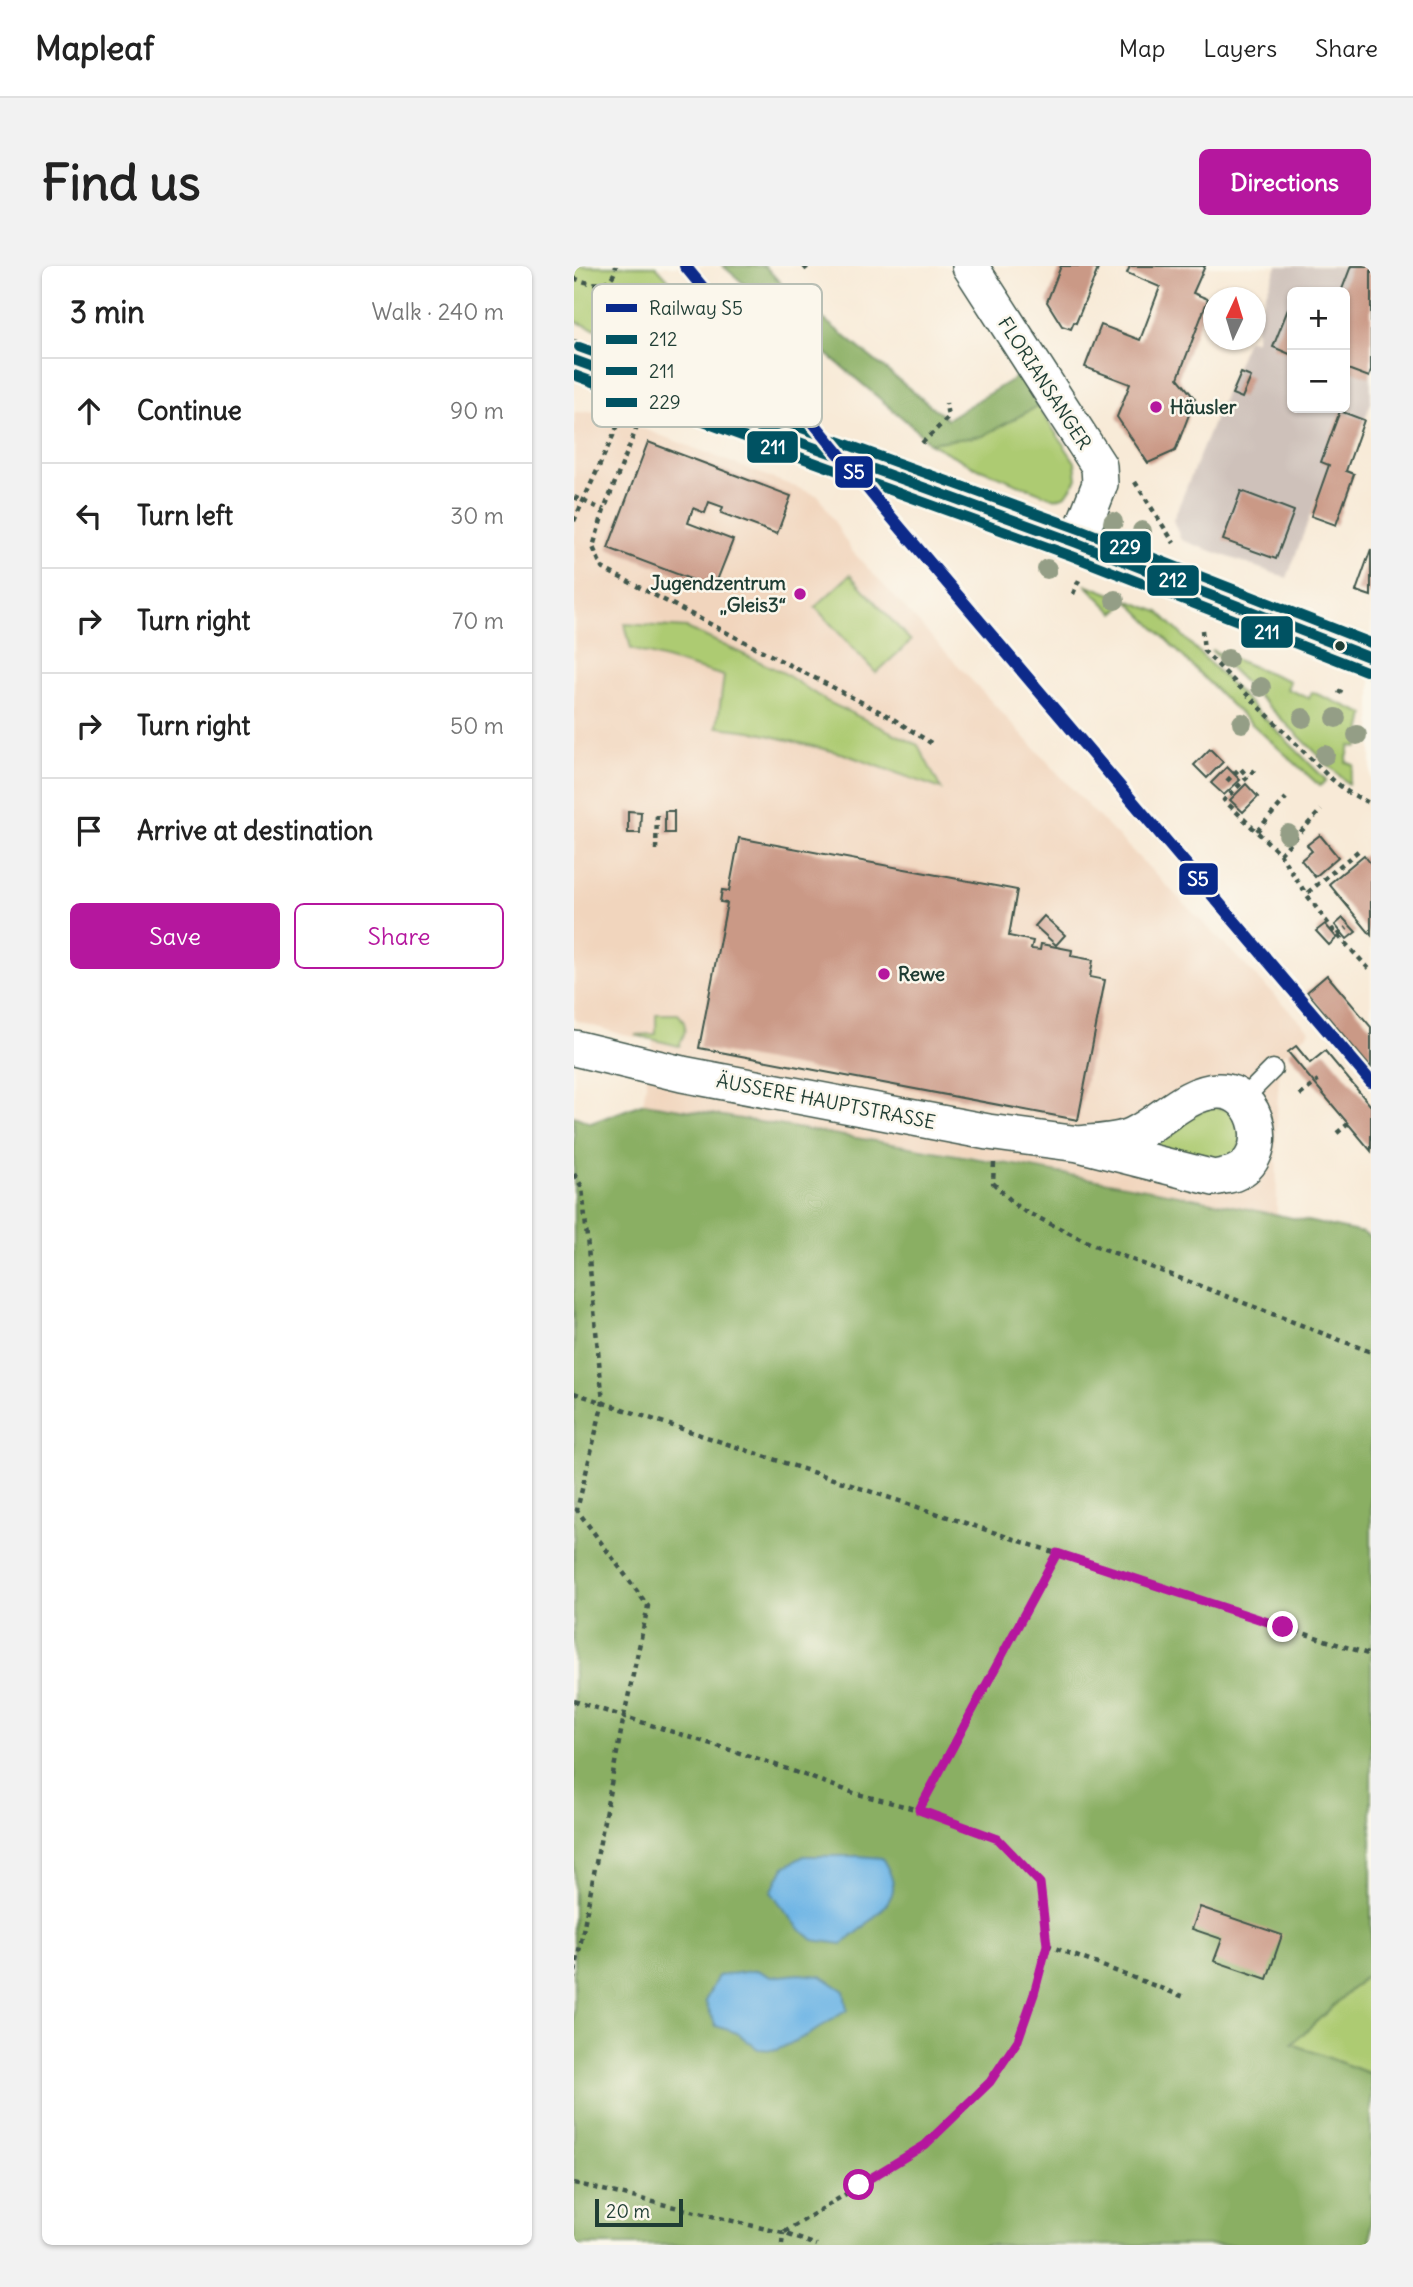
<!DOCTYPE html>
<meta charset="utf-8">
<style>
:root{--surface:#fff;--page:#f2f2f2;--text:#222;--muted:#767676;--line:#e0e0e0;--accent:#b5179e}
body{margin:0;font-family:Delius,sans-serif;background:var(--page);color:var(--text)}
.controls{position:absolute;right:21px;top:21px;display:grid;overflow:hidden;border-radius:10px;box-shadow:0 2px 5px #0004}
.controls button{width:63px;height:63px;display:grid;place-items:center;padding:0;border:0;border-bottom:2px solid var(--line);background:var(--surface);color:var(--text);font:35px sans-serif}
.compass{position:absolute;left:629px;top:21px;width:63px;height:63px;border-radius:50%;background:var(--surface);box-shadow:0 2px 5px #0004;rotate:4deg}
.scale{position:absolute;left:21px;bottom:18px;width:88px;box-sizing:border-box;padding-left:7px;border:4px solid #1f3d34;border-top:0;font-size:19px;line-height:24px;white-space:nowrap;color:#1f3d34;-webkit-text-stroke:5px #fbf7ec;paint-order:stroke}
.stop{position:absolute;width:21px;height:21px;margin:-16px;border:5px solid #b5179e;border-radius:50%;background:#fff}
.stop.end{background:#b5179e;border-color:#fff;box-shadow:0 2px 7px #0008}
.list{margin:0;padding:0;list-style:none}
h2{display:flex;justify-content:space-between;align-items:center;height:91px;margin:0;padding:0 28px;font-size:30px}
h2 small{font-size:23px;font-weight:400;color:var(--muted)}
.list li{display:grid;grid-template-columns:46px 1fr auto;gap:21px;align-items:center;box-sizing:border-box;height:105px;padding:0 28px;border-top:2px solid var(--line)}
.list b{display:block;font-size:26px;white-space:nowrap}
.list em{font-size:23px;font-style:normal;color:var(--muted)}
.actions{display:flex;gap:14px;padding:21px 28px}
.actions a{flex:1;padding:16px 0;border:2px solid var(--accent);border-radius:10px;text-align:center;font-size:24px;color:var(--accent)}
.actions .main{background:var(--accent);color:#fff}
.icon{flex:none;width:38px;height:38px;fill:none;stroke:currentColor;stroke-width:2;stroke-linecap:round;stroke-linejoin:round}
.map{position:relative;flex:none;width:797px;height:1979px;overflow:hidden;border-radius:10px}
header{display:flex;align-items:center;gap:42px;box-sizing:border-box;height:98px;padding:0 35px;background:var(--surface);border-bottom:2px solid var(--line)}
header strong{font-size:33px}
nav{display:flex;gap:38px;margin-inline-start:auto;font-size:24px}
.intro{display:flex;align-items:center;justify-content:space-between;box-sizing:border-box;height:168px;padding:0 42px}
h1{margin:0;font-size:49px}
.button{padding:18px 32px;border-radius:10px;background:var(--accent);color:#fff;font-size:24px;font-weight:700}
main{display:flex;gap:42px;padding:0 42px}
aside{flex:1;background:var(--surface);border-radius:10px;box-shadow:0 2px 5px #0004}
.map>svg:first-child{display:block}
.built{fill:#f1d5bd}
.industrial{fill:#cec1ba;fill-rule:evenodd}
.green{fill:#adcb72;stroke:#668453;stroke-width:2}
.forest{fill:#8aaf64;stroke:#54764c;stroke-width:2}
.water{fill:#6eb5e5;stroke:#46798c;stroke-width:2}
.building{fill:#ca9986}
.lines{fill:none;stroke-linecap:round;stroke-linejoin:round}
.lane-casing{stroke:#40574c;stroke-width:21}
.street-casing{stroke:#40574c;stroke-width:38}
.secondary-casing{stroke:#40574c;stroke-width:42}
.path{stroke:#40574c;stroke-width:4.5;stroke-dasharray:5 5;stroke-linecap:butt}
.lane{stroke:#fff;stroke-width:18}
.street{stroke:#fff;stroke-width:35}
.secondary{stroke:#f8e8c3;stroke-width:38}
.bus-1-casing{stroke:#fbf7ec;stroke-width:16}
.bus-2-casing{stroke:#fbf7ec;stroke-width:16}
.bus-3-casing{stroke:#fbf7ec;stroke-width:16}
.bus-1{stroke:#005262;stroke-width:10}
.bus-2{stroke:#005262;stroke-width:10}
.bus-3{stroke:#005262;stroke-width:10}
.rail-1-casing{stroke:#fbf7ec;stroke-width:18}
.rail-1{stroke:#08298a;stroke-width:12}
.tree{fill:#949e86}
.route{stroke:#b5179e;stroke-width:9}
.poi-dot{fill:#b5179e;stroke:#fbf7ec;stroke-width:2.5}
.bus-dot{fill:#1f3d34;stroke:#fbf7ec;stroke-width:2.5}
.labels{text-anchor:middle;stroke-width:5;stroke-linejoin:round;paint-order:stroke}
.street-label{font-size:19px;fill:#1f3d34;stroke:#fbf7ec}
.poi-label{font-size:19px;font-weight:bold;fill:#1f3d34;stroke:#fbf7ec;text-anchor:start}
.key{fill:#fbf7ec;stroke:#b9bfb5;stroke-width:2}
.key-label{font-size:19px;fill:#1f3d34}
.line-badge{stroke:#fbf7ec;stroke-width:2.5}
.badge-label{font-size:19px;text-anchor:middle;font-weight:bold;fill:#fff}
</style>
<header>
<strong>Mapleaf</strong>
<nav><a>Map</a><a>Layers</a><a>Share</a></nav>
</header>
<div class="intro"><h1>Find us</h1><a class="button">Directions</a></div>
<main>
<aside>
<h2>3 min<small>Walk · 240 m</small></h2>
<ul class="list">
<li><svg class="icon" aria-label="ahead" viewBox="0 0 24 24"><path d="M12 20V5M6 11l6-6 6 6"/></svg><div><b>Continue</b></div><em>90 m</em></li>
<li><svg class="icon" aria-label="left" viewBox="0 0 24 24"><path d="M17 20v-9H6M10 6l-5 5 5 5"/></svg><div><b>Turn left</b></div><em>30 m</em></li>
<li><svg class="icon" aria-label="right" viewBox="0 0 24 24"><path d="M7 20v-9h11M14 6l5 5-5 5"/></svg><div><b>Turn right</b></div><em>70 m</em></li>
<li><svg class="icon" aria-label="right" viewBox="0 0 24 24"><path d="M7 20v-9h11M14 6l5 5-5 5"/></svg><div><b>Turn right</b></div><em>50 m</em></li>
<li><svg class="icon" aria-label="arrive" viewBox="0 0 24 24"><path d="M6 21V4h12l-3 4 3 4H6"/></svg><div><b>Arrive at destination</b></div></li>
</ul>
<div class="actions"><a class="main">Save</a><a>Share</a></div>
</aside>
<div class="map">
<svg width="797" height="1979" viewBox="0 0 797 1979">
<rect width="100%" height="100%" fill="#fbf7ec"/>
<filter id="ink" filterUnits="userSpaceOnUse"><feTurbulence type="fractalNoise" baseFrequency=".0143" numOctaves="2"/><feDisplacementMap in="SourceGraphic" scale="14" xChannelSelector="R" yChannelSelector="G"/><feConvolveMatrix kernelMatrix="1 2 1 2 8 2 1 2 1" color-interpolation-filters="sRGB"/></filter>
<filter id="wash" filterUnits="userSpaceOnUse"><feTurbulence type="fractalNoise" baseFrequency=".00686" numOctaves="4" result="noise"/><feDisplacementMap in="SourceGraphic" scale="28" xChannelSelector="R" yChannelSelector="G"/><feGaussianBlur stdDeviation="1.57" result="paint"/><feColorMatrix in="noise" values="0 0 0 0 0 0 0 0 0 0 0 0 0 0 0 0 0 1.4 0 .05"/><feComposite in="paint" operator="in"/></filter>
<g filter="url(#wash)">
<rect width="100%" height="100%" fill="#f8ead7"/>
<path class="built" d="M23,145L245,230L277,284L516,542L736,765L706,792L702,862L703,948L406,891L69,837L79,774L49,769L0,754V147Z"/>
<path class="industrial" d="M703,0H797V137L772,205L755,199L713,312L607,274L599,254L673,74H682V52ZM718,26H771V142H718Z"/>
<g class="green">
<path d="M0,0H82L182,108L150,111L0,55Z"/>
<path d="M464,140L501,196L503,213L492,229L481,233L399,200L355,177L409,169Z"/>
<path d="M276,309L337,375L302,407L241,341Z"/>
<path d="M511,318L585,346L752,514L746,520L655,437L554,335L540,347Z"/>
<path d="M51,358L113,362L210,407L252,435L344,479L367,523L270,488L177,465L143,461L150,410L57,383Z"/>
<path d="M637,384L716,415L713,423L735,432L738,426L791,448L784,481L776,480L772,496L780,499L774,518Z"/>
<path d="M82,748H104C115,758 111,768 105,780L61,769L82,768Z"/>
<path d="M637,840L659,845L670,864L664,886L645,896L585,882L580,876L583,870Z"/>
<path d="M797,1705V1808L718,1778Z"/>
</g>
<g class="forest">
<path d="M149,0H191L211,22L373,153L444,110L464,140L409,170L355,177L338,160Z"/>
<path d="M70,837C310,876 551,915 789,967L797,972V1705L718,1778L797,1808V1979H0V850L17,857Z"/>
</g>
<g class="water">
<path d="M230,1590H286L308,1592C326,1621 322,1631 298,1653C288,1663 279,1671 268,1678L239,1674L224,1661L197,1626L210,1601Z"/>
<path d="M183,1704L197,1711L225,1708L247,1710L270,1725L273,1744L236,1768L203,1784L184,1783L163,1767L142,1760L131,1735L144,1710Z"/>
</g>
<g id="blocks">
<g class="building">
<path d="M487,0H516L524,3L502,57L500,56L497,63L488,60L473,36Z"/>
<path d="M556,0H631L619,27L634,33L604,112L621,133L601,185L574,197L543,151L556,118L511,101L527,59L566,74L586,21L553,7Z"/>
<path d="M777,0H797V105L795,111L771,102V26H767Z"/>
<path d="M718,33V89L699,81Z"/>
<path d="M667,107L677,111L668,132L658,128Z"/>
<path d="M766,145L790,154L772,205L780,208L762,259L737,250L755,199L747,196Z"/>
<path d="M74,176L217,230L203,268L147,247L149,241L135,236L131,247L119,242L114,257L159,274L140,322L34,282Z"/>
<path d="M667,225L720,245L702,293L649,274Z"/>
<path d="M797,283V330L782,325Z"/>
<path d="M636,483L649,496L633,512L620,499Z"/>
<path d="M653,501L666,514L650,529L637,517Z"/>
<path d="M672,518L684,531L669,546L656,534Z"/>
<path d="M54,545L67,546L66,567H54Z"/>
<rect x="91" y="545" width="9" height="22"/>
<path d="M746,569L764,591L741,611L727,594L738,585L733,579Z"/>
<path d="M165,572L443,624L435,670L459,675L457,683L466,684L467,678L498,684L497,690L519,694L516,711L531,714L504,854L125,782L153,637L146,636L148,624L155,625Z"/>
<path d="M790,589L797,598V669L755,618Z"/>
<path d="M470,650L491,669L482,679L461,660Z"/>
<path d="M769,652L782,666L773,673L761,659Z"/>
<path d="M751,658L763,672L755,679L742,665Z"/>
<path d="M753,709L797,761V802L733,726Z"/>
<path d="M722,780L736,797L751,785L797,840V885L714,786Z"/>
<path d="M626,1641L708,1669L693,1713L640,1695L648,1673L618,1663Z"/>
</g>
</g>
</g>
<g filter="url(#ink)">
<use href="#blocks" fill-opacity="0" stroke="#40574c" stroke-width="2"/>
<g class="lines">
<g class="lane-casing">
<path id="lane" d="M669,833L699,803"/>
</g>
<g class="street-casing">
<g id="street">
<path d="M396,0L525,200L526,218L503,277"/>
<path d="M0,782L108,808L414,866L505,878L640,912C646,910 655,910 661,907C699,891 686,824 644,825C612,826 587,856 559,869C544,876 522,876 505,878"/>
</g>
</g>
<g class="secondary-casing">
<path id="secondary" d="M0,94L503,277L797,392"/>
</g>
<g class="path">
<path d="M230,0L234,5"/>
<path d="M0,12C16,19 39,23 42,0"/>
<path d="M67,151L30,244L19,281L28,302L316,451L357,477"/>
<path d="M348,177L374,152L372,137"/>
<path d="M561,216L600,277"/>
<path d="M0,231L30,244"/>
<path d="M0,255L49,148"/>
<path d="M499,328L505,314"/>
<path d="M628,364L630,385L754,510L774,526L797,538"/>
<path d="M765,428L768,422"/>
<path d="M681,504L650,534L706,588L732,628"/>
<path d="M653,515L666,502L674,511"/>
<path d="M683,565L712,532"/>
<path d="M82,584L83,547"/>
<path d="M784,585L732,628L759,664L797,705"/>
<path d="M706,588L747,544"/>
<path d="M764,669L773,662"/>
<path d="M726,829L744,815"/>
<path d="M763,867L774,858"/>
<path d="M420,897L419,917L446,943L520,979L797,1086"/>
<path d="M0,908L8,921L29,1136L3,1244L74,1340L50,1450L0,1712"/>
<path d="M0,1127L518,1299L797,1389"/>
<path d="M0,1435L188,1494L280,1527L345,1544L424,1573L466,1617L473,1679L460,1728L444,1774L416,1816L351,1879L209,1967"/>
<path d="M345,1544L483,1287"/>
<path d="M473,1679L613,1732"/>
<path d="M0,1917L209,1967L243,1979"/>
<path d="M208,1979L209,1967"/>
</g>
<use href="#lane" class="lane"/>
<use href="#street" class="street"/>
<use href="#secondary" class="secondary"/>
<g class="bus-1-casing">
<path id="bus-1" d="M0,94L503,277L797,392"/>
</g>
<g class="bus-2-casing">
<path id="bus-2" d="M0,109L498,290L792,405"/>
</g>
<g class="bus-3-casing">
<path id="bus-3" d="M5,81L508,264L797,377"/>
</g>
<use href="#bus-1" class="bus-1"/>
<use href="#bus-2" class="bus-2"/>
<use href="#bus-3" class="bus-3"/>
<g class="rail-1-casing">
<path id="rail-1" d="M111,0L312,245L797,816"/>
</g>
<use href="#rail-1" class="rail-1"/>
</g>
<g class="tree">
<circle cx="539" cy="256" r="10"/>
<circle cx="568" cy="265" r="10"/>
<circle cx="473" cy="303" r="10"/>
<circle cx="541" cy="334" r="10"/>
<circle cx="654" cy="393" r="10"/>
<circle cx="687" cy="421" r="10"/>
<circle cx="729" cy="452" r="10"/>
<circle cx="762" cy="452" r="10"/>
<circle cx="668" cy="457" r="10"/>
<circle cx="783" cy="469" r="10"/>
<circle cx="751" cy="489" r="10"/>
<circle cx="714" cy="568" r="10"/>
</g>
</g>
<g class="lines" filter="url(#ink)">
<path class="route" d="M285,1919L351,1879L416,1816L444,1774L460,1728L473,1679L466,1617L424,1573L345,1544L483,1287L709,1361"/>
</g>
<g class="poi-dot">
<circle cx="582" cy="141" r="7"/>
<circle cx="226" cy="328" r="7"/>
<circle cx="310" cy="708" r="7"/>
</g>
<circle class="bus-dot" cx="766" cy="380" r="6"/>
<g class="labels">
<g class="street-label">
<text transform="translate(471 117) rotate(57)" y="7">FLORIANSANGER</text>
<text transform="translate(252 835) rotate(11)" y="7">ÄUSSERE HAUPTSTRASSE</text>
</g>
<g class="poi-label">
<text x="596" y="148">Häusler</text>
<text x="212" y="324" text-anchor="end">Jugendzentrum<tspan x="212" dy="22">„Gleis3“</tspan></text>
<text x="324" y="715">Rewe</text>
</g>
</g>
<rect x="18" y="18" width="230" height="143" rx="10" class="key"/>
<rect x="32" y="38" width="31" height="8" fill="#08298a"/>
<rect x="32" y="69" width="31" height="9" fill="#005262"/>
<rect x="32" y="101" width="31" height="8" fill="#005262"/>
<rect x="32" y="132" width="31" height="9" fill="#005262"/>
<g class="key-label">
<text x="75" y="49">Railway S5</text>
<text x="75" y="80">212</text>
<text x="75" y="112">211</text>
<text x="75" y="143">229</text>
</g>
<g class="line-badge">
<rect x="172" y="164" width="53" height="34" rx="7" fill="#005262"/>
<rect x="260" y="189" width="40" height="34" rx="7" fill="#08298a"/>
<rect x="525" y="264" width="53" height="34" rx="7" fill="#005262"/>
<rect x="572" y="298" width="54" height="33" rx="7" fill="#005262"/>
<rect x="666" y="349" width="54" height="34" rx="7" fill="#005262"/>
<rect x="604" y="596" width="41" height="34" rx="7" fill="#08298a"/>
</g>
<g class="badge-label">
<text x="199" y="188">211</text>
<text x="280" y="213">S5</text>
<text x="551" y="288">229</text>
<text x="599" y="321">212</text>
<text x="693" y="373">211</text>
<text x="624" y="620">S5</text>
</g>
</svg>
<div class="controls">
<button>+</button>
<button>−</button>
</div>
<svg class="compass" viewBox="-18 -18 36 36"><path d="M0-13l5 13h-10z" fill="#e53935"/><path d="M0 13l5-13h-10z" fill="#767676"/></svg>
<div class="scale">20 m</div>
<div class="stop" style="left:285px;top:1919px"></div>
<div class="stop end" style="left:709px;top:1361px"></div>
</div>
</main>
